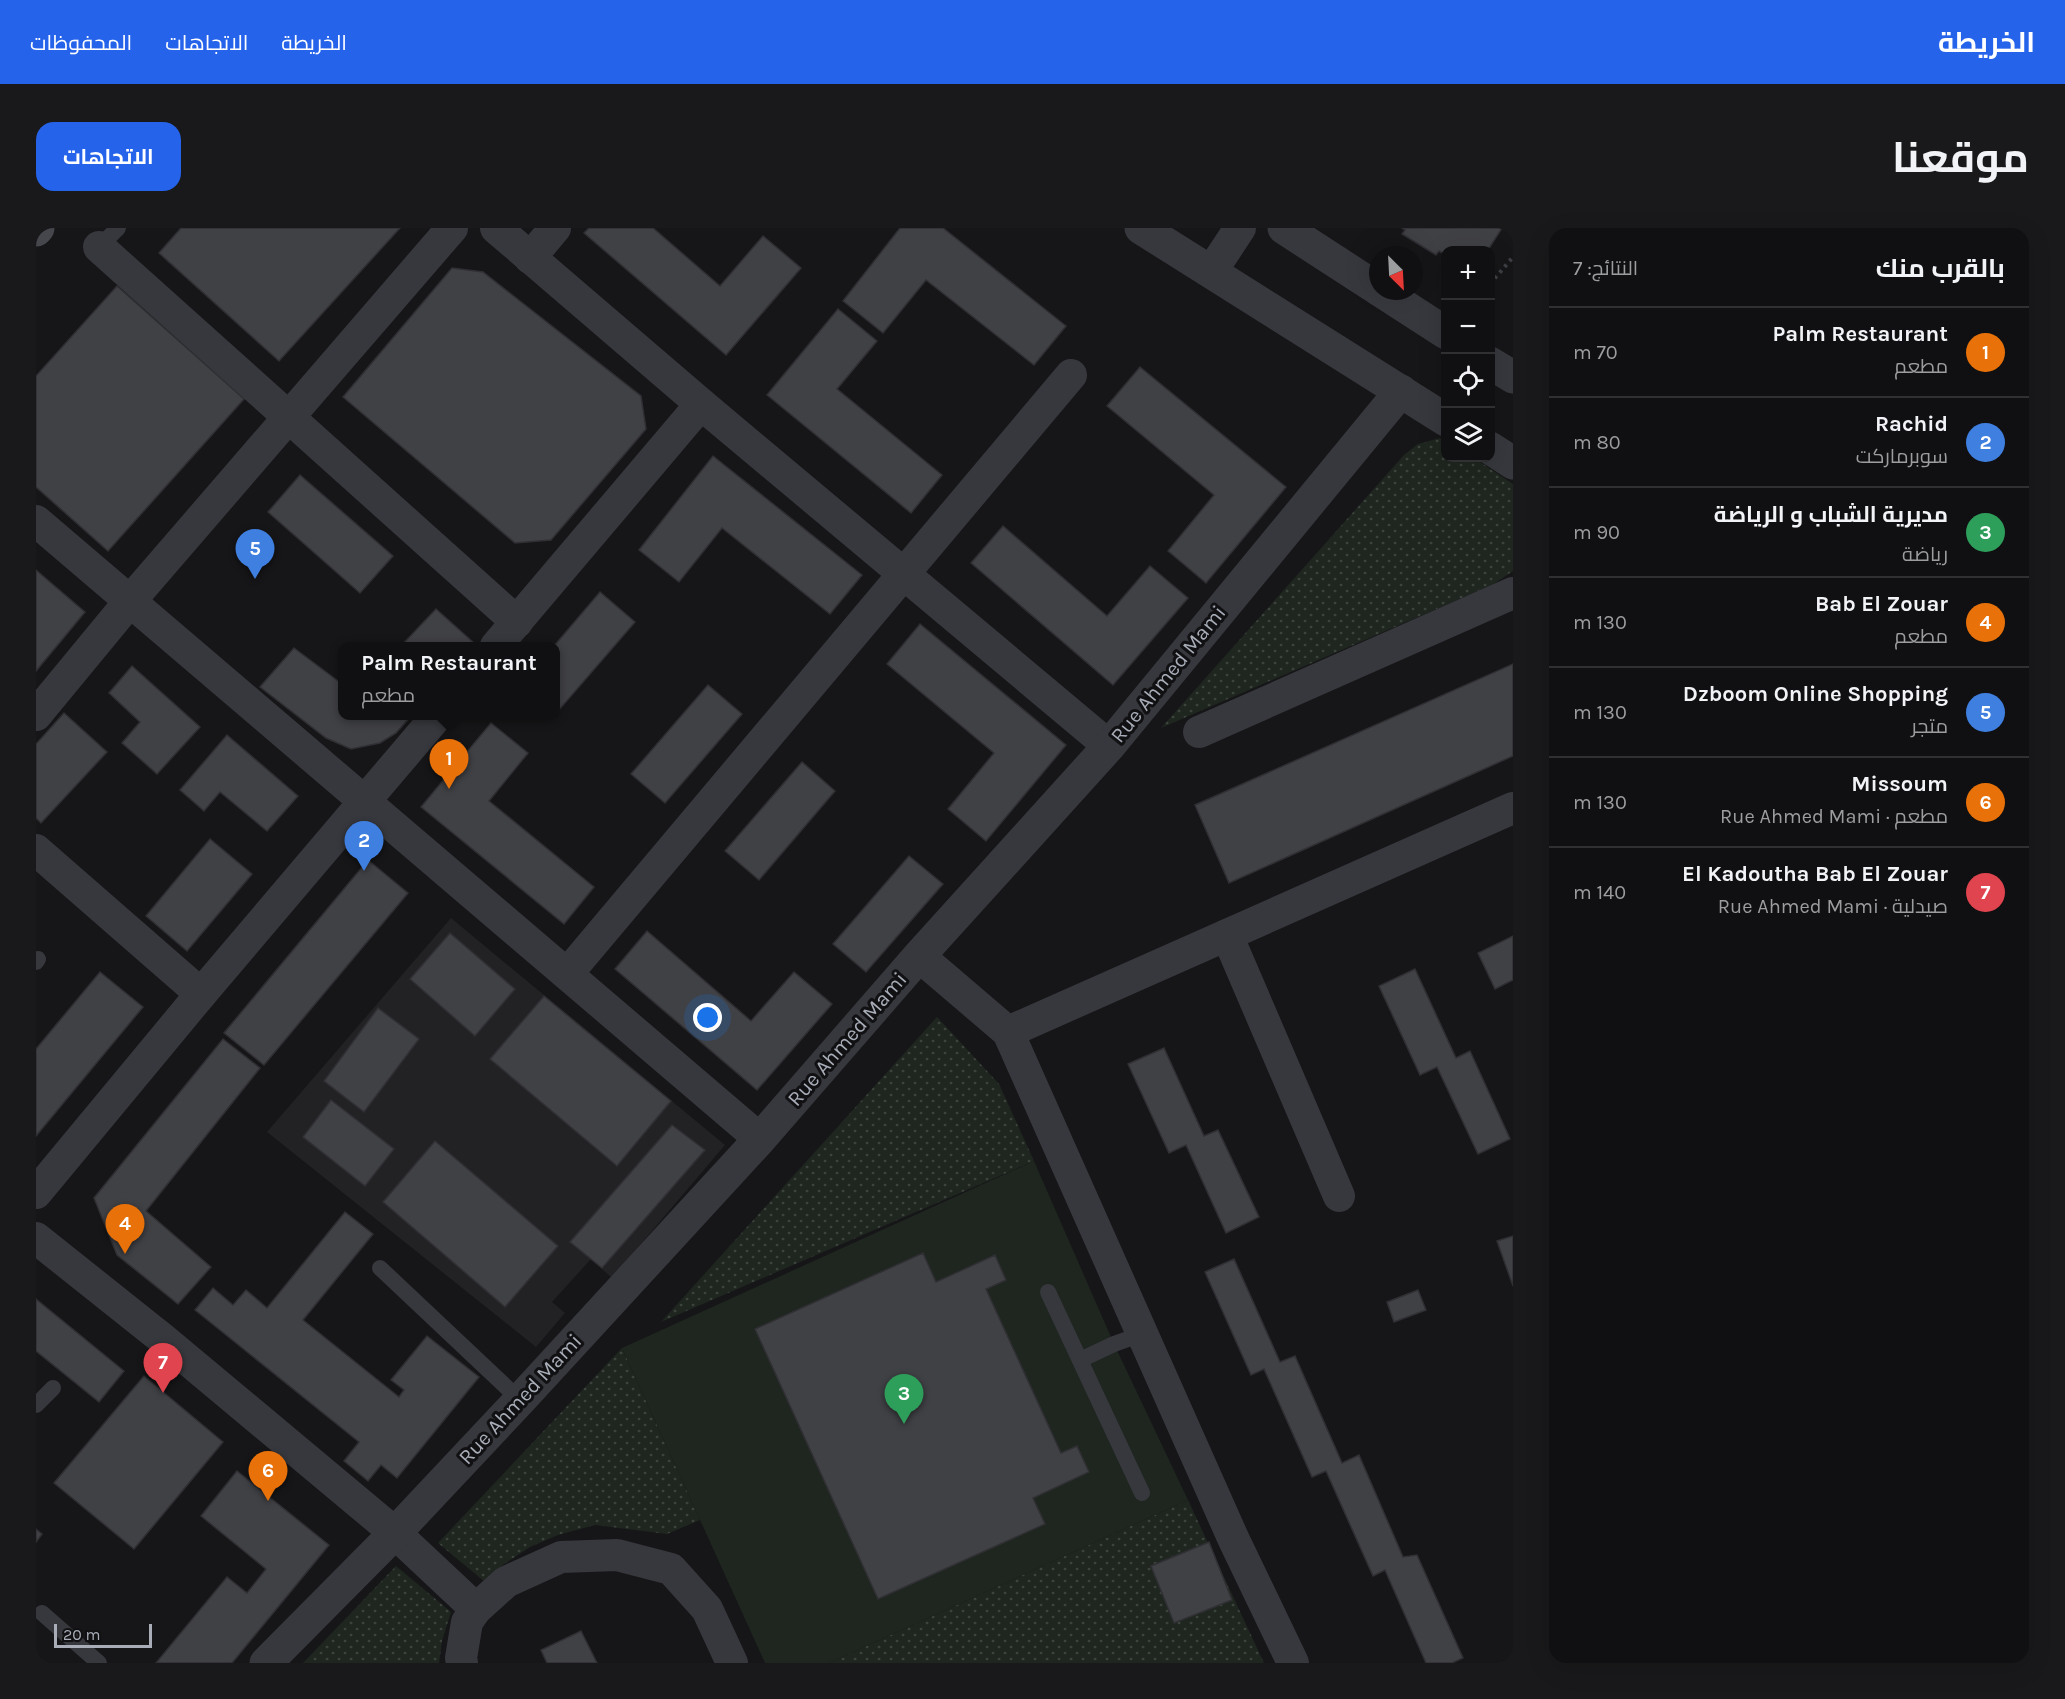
<!DOCTYPE html>
<html lang="ar">
<meta charset="utf-8">
<style>
:root{--surface:#101012;--page:#19191b;--text:#f1f3f6;--muted:#9c9d9f;--line:#303032;--accent:#2563eb}
body{margin:0;font-family:Karla,Cairo,sans-serif;background:var(--page);color:var(--text);direction:rtl}
.controls{position:absolute;right:18px;top:18px;display:grid;overflow:hidden;border-radius:12px;box-shadow:0 6px 24px #0002}
.controls button{width:54px;height:54px;display:grid;place-items:center;padding:0;border:0;border-bottom:2px solid var(--line);background:var(--surface);color:var(--text);font:30px sans-serif}
.compass{position:absolute;left:1333px;top:18px;width:54px;height:54px;border-radius:50%;background:var(--surface);box-shadow:0 6px 24px #0002;rotate:156deg}
.scale{position:absolute;left:18px;bottom:15px;width:98px;box-sizing:border-box;padding-left:6px;border:3px solid #a8adb8;border-top:0;font-size:16px;line-height:21px;white-space:nowrap;color:#a8adb8;-webkit-text-stroke:4px #111113;paint-order:stroke}
.you{position:absolute;left:672px;top:790px;width:21px;height:21px;margin:-15px;border:4px solid #fff;border-radius:50%;background:#1a73e8;box-shadow:0 0 0 9px #1a73e833}
.badge{display:grid;place-items:center;width:39px;height:39px;border-radius:50%;background:var(--accent);color:#fff;font-size:20px;font-weight:700}
.pin{position:absolute;translate:-50% -50px;filter:drop-shadow(0 2px 3px #0008)}
.pin::after{content:'';position:absolute;top:32px;width:21px;height:18px;background:inherit;clip-path:polygon(0 0,100% 0,50% 100%)}
.popup{position:absolute;left:302px;top:414px;width:222px;height:78px;box-sizing:border-box;display:grid;place-content:center;border-radius:12px;background:var(--surface);filter:drop-shadow(0 2px 4px #0005);font-size:20px;white-space:nowrap;color:var(--muted)}
.popup b{font-size:22px;color:var(--text)}
.popup::after{content:'';position:absolute;left:50%;top:100%;margin-left:-12px;border:12px solid transparent;border-top-color:var(--surface)}
.list{margin:0;padding:0;list-style:none}
h2{display:flex;justify-content:space-between;align-items:center;height:78px;margin:0;padding:0 24px;font-size:26px}
h2 small{font-size:20px;font-weight:400;color:var(--muted)}
.list li{display:grid;grid-template-columns:39px 1fr auto;gap:18px;align-items:center;box-sizing:border-box;height:90px;padding:0 24px;border-top:2px solid var(--line)}
.list b{display:block;font-size:22px;white-space:nowrap}
.list p{margin:0;font-size:20px;white-space:nowrap;color:var(--muted)}
.list em{font-size:20px;font-style:normal;color:var(--muted)}
.icon{flex:none;width:33px;height:33px;fill:none;stroke:currentColor;stroke-width:2;stroke-linecap:round;stroke-linejoin:round}
.map{position:relative;flex:none;width:1477px;height:1435px;overflow:hidden;direction:ltr;border-radius:18px}
header{display:flex;align-items:center;gap:36px;box-sizing:border-box;height:84px;padding:0 30px;background:var(--accent);color:#fff}
header strong{font-size:28px}
nav{display:flex;gap:33px;margin-inline-start:auto;font-size:21px}
.intro{display:flex;align-items:center;justify-content:space-between;box-sizing:border-box;height:144px;padding:0 36px}
h1{margin:0;font-size:42px}
.button{padding:15px 27px;border-radius:18px;background:var(--accent);color:#fff;font-size:21px;font-weight:700}
main{display:flex;gap:36px;padding:0 36px}
aside{flex:1;background:var(--surface);border-radius:18px;box-shadow:0 6px 24px #0002}
.map>svg:first-child{display:block}
.built{fill:#222225}
.grass{fill:url(#grass-dots)}
.pitch{fill:#1e261f}
.building{fill:#404145;stroke:#303034;stroke-width:1.5}
.lines{fill:none;stroke-linecap:round;stroke-linejoin:round}
.path{stroke:#3d3f44;stroke-width:4;stroke-dasharray:3 4.5;stroke-linecap:butt}
.service{stroke:#37383d;stroke-width:16}
.minor{stroke:#37383d;stroke-width:32}
.tertiary{stroke:#37383d;stroke-width:33}
.secondary{stroke:#45474d;stroke-width:33}
.labels{text-anchor:middle;stroke-width:6;stroke-linejoin:round;paint-order:stroke}
.street-label{font-size:21px;fill:#a8adb8;stroke:#111113}
</style>
<header>
<strong>الخريطة</strong>
<nav><a>الخريطة</a><a>الاتجاهات</a><a>المحفوظات</a></nav>
</header>
<div class="intro"><h1>موقعنا</h1><a class="button">الاتجاهات</a></div>
<main>
<aside>
<h2>بالقرب منك<small>النتائج: 7</small></h2>
<ul class="list">
<li><span class="badge" style="background:#e8710a">1</span><div><b>Palm Restaurant</b><p>مطعم</p></div><em>70 m</em></li>
<li><span class="badge" style="background:#3f7fe0">2</span><div><b>Rachid</b><p>سوبرماركت</p></div><em>80 m</em></li>
<li><span class="badge" style="background:#2e9e5b">3</span><div><b>مديرية الشباب و الرياضة</b><p>رياضة</p></div><em>90 m</em></li>
<li><span class="badge" style="background:#e8710a">4</span><div><b>Bab El Zouar</b><p>مطعم</p></div><em>130 m</em></li>
<li><span class="badge" style="background:#3f7fe0">5</span><div><b>Dzboom Online Shopping</b><p>متجر</p></div><em>130 m</em></li>
<li><span class="badge" style="background:#e8710a">6</span><div><b>Missoum</b><p>مطعم · Rue Ahmed Mami</p></div><em>130 m</em></li>
<li><span class="badge" style="background:#e0444e">7</span><div><b>El Kadoutha Bab El Zouar</b><p>صيدلية · Rue Ahmed Mami</p></div><em>140 m</em></li>
</ul>
</aside>
<div class="map">
<svg width="1477" height="1435" viewBox="0 0 1477 1435">
<defs>
<pattern id="grass-dots" width="8" height="8" patternUnits="userSpaceOnUse" patternTransform="scale(1.5)"><rect width="8" height="8" fill="#1e261f"/><path d="M2 2h.1M6 6h.1" fill="none" stroke="#3c433d" stroke-width="1.8" stroke-linecap="round"/></pattern>
</defs>
<rect width="100%" height="100%" fill="#161618"/>
<path class="built" d="M415,690L689,917L576,1050L555,1031L516,1074L529,1085L500,1119L231,904Z"/>
<g class="grass">
<path d="M1404,210L1409,214L1410,230H1438L1477,256V343L1456,357L1125,500L1368,227L1382,216Z"/>
<path d="M901,789L963,856L998,933L625,1094Z"/>
<path d="M586,1120L664,1292L631,1306L559,1297L522,1307L494,1319L468,1336L449,1354L402,1315Z"/>
<path d="M1152,1272L1228,1435H793Z"/>
<path d="M360,1338L415,1384L406,1413L403,1435H267Z"/>
</g>
<path class="pitch" d="M998,933L1078,1116L1152,1272L793,1435H729L586,1120Z"/>
<g class="building">
<path d="M145,0H364L243,133L123,25Z"/>
<path d="M553,0H617L684,58L727,8L765,40L690,127L548,5Z"/>
<path d="M864,0H907L1030,98L998,137L890,52L847,105L807,73Z"/>
<path d="M1366,0H1466L1452,22H1443L1439,20L1437,22H1410V27L1403,23L1400,27L1366,6L1369,2Z"/>
<path d="M416,40L447,44L605,168L610,201L515,312L479,315L307,169Z"/>
<path d="M81,58L208,171L72,323L0,259V148Z"/>
<path d="M802,81L841,113L801,161L906,247L875,285L731,167Z"/>
<path d="M1104,139L1250,259L1170,355L1132,323L1178,267L1071,178Z"/>
<path d="M677,228L826,347L794,386L686,300L643,354L603,322Z"/>
<path d="M264,247L357,328L324,365L232,284Z"/>
<path d="M967,298L1071,388L1114,338L1152,370L1077,457L935,335Z"/>
<path d="M0,342L49,384L0,443Z"/>
<path d="M564,364L599,394L522,483L520,481V418H518Z"/>
<path d="M400,381L438,415L435,418H365Z"/>
<path d="M884,396L1030,517L950,613L912,581L958,525L851,436Z"/>
<path d="M258,420L306,456V488H375L360,505L344,515L315,521L290,510L224,459Z"/>
<path d="M1477,436V528L1193,655L1159,577Z"/>
<path d="M96,438L164,499L121,546L86,515L104,494L73,465Z"/>
<path d="M672,457L706,486L629,575L595,546Z"/>
<path d="M28,485L71,524L5,595L0,590V516Z"/>
<path d="M455,495L492,525L453,573L558,659L528,696L385,579Z"/>
<path d="M191,507L262,568L231,603L184,564L168,583L144,562Z"/>
<path d="M766,534L799,563L723,652L689,623Z"/>
<path d="M174,611L216,646L151,723L110,688Z"/>
<path d="M873,628L907,656L830,744L797,716Z"/>
<path d="M332,632L372,665L228,837L188,805Z"/>
<path d="M611,703L715,793L758,744L796,776L721,862L579,741Z"/>
<path d="M414,705L479,761L439,808L374,751Z"/>
<path d="M1477,708V752L1459,761L1442,725Z"/>
<path d="M1379,741L1420,830L1434,823L1474,911L1442,926L1401,839L1384,847L1343,758Z"/>
<path d="M64,744L107,779L0,908V821Z"/>
<path d="M508,768L635,873L581,938L454,831Z"/>
<path d="M342,780L383,811L328,884L288,853Z"/>
<path d="M187,811L224,840L110,983L175,1039L142,1076L81,1027L58,970Z"/>
<path d="M1128,820L1168,908L1182,902L1223,989L1190,1005L1150,917L1133,925L1092,836Z"/>
<path d="M295,872L358,921L329,958L267,909Z"/>
<path d="M636,897L669,922L566,1040L534,1014Z"/>
<path d="M399,913L522,1018L469,1079L347,974Z"/>
<path d="M309,984L337,1006L267,1092L363,1169L368,1162L355,1152L391,1108L443,1149L361,1250L345,1237L332,1253L308,1233L323,1214L159,1082L177,1060L197,1077L210,1062L231,1080Z"/>
<path d="M1477,1008V1058L1461,1013Z"/>
<path d="M887,1025L900,1054L959,1027L970,1052L950,1061L1025,1225L1041,1218L1053,1244L997,1270L1009,1296L842,1371L719,1101Z"/>
<path d="M1198,1031L1244,1134L1259,1128L1306,1235L1323,1227L1367,1329L1381,1327L1427,1430L1416,1435H1390L1349,1342L1337,1348L1290,1243L1276,1249L1228,1141L1215,1147L1169,1044Z"/>
<path d="M1382,1062L1390,1082L1358,1094L1351,1074Z"/>
<path d="M0,1071L88,1143L63,1174L0,1123Z"/>
<path d="M108,1148L187,1214L98,1321L18,1255Z"/>
<path d="M201,1243L293,1317L196,1435H120L191,1349L211,1365L230,1341L165,1288Z"/>
<path d="M0,1301L6,1306L0,1314Z"/>
<path d="M1173,1314L1196,1372L1138,1395L1115,1338Z"/>
<path d="M545,1403L561,1435H511L505,1422Z"/>
</g>
<g class="lines">
<path class="path" d="M1454,56L1477,29"/>
<g class="service">
<path d="M63,19L82,0"/>
<path d="M0,734L2,731"/>
<path d="M344,1040L484,1172"/>
<path d="M1012,1064L1106,1265"/>
<path d="M1044,1132L1078,1116L1106,1106"/>
<path d="M0,1177L17,1160"/>
<path d="M6,1385L63,1435"/>
</g>
<g class="minor">
<path d="M460,0L665,176L1073,518"/>
<path d="M63,19L481,394"/>
<path d="M494,30L519,0"/>
<path d="M1175,44L1204,0"/>
<path d="M0,293L724,911"/>
<path d="M460,418L665,176"/>
<path d="M0,487L94,373L416,0"/>
<path d="M1163,504L1477,365"/>
<path d="M0,622L165,766"/>
<path d="M1191,707L1303,968"/>
<path d="M883,728L972,804L1197,1310L1257,1435"/>
<path d="M531,746L1035,147"/>
<path d="M972,804L1477,580"/>
<path d="M0,965L165,766L401,488"/>
<path d="M0,1010L128,1112L359,1305L440,1381"/>
<path d="M426,1435L425,1430L431,1394L440,1381L470,1354L525,1329L581,1327L635,1341L671,1381L696,1435"/>
</g>
<g class="tertiary">
<path d="M1105,0L1410,192"/>
<path d="M1248,0L1342,61"/>
<path d="M1345,63L1410,105"/>
<path d="M1454,135L1477,149"/>
<path d="M1454,220L1477,235"/>
<path d="M230,1435L359,1305L484,1172L724,911L883,728L1073,518L1365,163"/>
</g>
<path class="secondary" d="M0,2L2,0"/>
</g>
<g class="labels">
<g class="street-label">
<text transform="translate(1132 446) rotate(-51)" y="7">Rue Ahmed Mami</text>
<text transform="translate(811 811) rotate(-49)" y="7">Rue Ahmed Mami</text>
<text transform="translate(484 1171) rotate(-47)" y="7">Rue Ahmed Mami</text>
</g>
</g>
</svg>
<div class="controls">
<button>+</button>
<button>−</button>
<button><svg class="icon" aria-label="locate" viewBox="0 0 24 24"><circle cx="12" cy="12" r="6"/><path d="M12 2v4M12 18v4M2 12h4M18 12h4"/></svg></button>
<button><svg class="icon" aria-label="layers" viewBox="0 0 24 24"><path d="M12 4l9 5-9 5-9-5zM3 14l9 5 9-5"/></svg></button>
</div>
<svg class="compass" viewBox="-18 -18 36 36"><path d="M0-13l5 13h-10z" fill="#e53935"/><path d="M0 13l5-13h-10z" fill="#9c9d9f"/></svg>
<div class="scale">20 m</div>
<div class="you"></div>
<div class="pin badge" style="left:413px;top:561px;background:#e8710a">1</div>
<div class="popup"><b>Palm Restaurant</b>مطعم</div>
<div class="pin badge" style="left:328px;top:643px;background:#3f7fe0">2</div>
<div class="pin badge" style="left:868px;top:1196px;background:#2e9e5b">3</div>
<div class="pin badge" style="left:89px;top:1026px;background:#e8710a">4</div>
<div class="pin badge" style="left:219px;top:351px;background:#3f7fe0">5</div>
<div class="pin badge" style="left:232px;top:1273px;background:#e8710a">6</div>
<div class="pin badge" style="left:127px;top:1165px;background:#e0444e">7</div>
</div>
</main>
